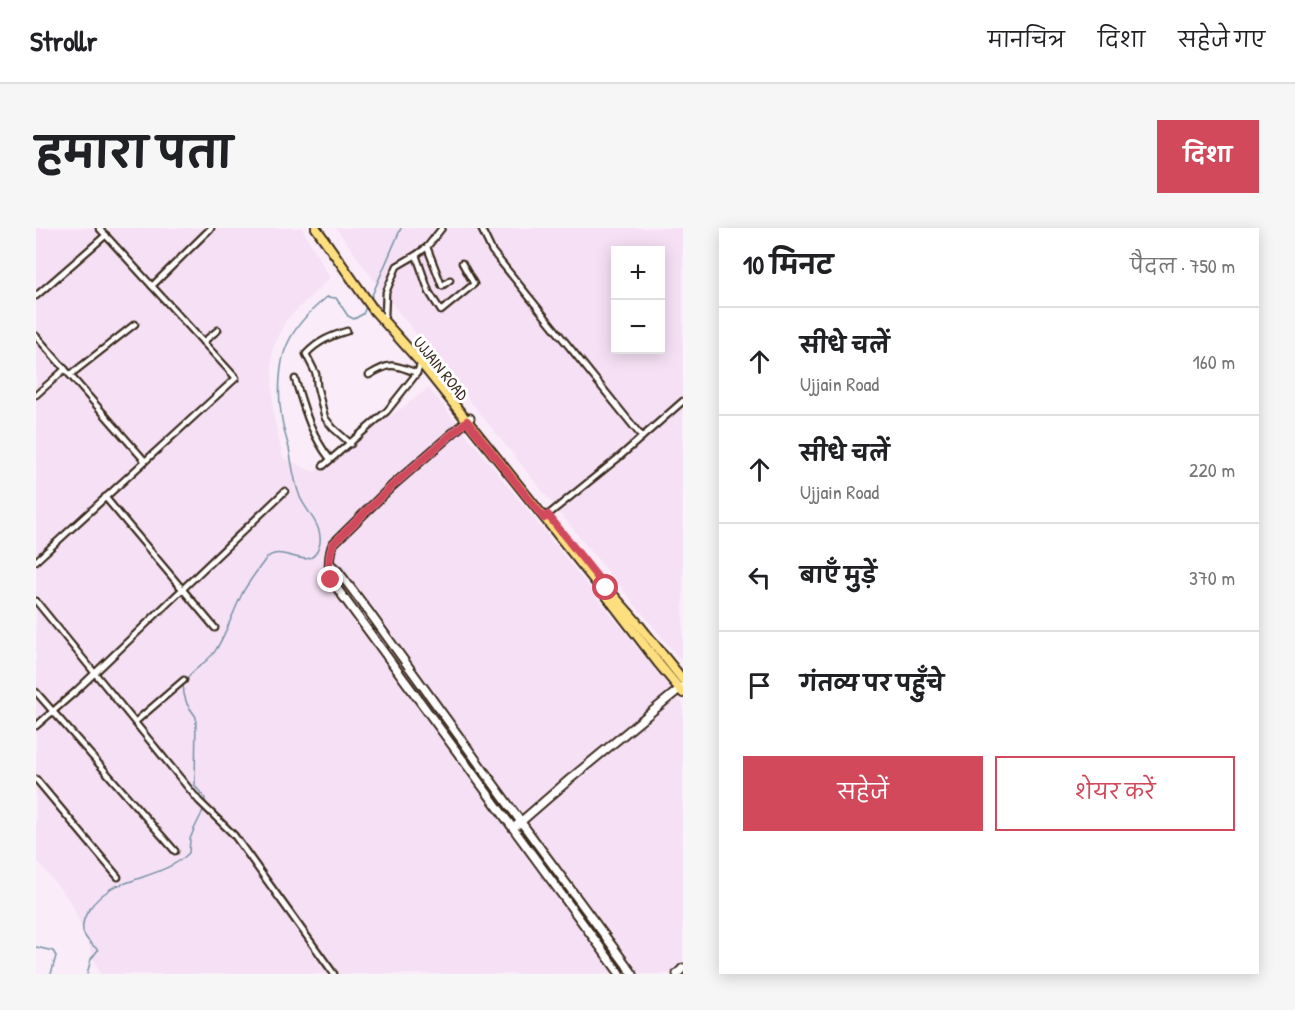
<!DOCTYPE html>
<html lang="hi">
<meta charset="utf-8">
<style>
:root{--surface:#fff;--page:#f6f6f6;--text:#202124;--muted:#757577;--line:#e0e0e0;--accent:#d1495b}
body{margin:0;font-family:"Patrick Hand","Playpen Sans Deva",sans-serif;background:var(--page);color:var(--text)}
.controls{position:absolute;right:18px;top:18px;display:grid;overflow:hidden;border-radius:0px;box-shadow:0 3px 15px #0003}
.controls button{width:54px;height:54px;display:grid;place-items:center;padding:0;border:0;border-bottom:2px solid var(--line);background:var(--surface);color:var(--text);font:30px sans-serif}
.stop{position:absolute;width:18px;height:18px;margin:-14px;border:4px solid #d1495b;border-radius:50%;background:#fff}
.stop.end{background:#d1495b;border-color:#fff;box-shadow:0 2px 6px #0008}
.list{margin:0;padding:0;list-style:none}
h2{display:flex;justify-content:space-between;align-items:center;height:78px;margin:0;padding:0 24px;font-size:26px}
h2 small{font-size:20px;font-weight:400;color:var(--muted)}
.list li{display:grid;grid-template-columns:39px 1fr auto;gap:18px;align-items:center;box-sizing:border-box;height:108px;padding:0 24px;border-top:2px solid var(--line)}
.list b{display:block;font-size:22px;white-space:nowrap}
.list p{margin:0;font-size:20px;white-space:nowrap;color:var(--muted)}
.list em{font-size:20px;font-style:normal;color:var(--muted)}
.actions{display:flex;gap:12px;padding:18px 24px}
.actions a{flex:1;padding:14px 0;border:2px solid var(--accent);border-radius:0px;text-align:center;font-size:21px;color:var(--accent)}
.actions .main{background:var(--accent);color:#fff}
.icon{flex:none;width:33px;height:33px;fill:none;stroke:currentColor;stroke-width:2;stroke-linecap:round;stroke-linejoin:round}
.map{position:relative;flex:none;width:647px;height:746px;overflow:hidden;border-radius:0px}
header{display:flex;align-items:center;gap:36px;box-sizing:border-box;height:84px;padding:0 30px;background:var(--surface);border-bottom:2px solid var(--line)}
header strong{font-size:28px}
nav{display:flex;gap:33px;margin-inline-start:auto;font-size:21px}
.intro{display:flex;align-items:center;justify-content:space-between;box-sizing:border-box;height:144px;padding:0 36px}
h1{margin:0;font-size:42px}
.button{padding:15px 27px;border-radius:0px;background:var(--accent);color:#fff;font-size:21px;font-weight:700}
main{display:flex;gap:36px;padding:0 36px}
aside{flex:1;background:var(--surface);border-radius:0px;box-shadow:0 3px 15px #0003}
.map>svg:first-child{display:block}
.built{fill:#f6e0f5;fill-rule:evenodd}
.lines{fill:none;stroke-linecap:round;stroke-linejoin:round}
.stream{stroke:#7592a4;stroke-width:1.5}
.street-casing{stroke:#3b2a1e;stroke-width:9}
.secondary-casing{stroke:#3b2a1e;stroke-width:11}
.primary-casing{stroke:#3b2a1e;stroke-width:12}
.street{stroke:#fff;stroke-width:4.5}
.secondary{stroke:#fff;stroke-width:7}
.primary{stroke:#fedf80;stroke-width:8}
.route{stroke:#d1495b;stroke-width:8}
.labels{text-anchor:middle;stroke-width:6;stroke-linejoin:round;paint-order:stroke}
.street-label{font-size:16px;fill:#3b2a1e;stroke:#fff}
</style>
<header>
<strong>Strollr</strong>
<nav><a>मानचित्र</a><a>दिशा</a><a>सहेजे गए</a></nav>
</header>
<div class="intro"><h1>हमारा पता</h1><a class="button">दिशा</a></div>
<main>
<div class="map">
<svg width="647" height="746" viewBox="0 0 647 746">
<rect width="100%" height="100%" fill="#faedf9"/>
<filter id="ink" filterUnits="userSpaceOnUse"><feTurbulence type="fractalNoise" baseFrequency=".0167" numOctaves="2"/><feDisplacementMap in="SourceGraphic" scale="12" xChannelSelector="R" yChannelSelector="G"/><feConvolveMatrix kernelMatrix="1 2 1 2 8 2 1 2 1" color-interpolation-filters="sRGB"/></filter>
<g filter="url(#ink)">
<g class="built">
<path d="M0,0H266L294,50L250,92L236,122L237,185L247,230L278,244L393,160L647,476V746H64L36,676L0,631Z"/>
<path d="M300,0H647V435L558,327L384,111L342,58ZM580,22H624V122H580Z"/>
</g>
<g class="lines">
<g class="stream">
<path d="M334,72L365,0"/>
<path d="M150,452C158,439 174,434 181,420C192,402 198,381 208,362C213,354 223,340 229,332C245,312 273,348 283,319C289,299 271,285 264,269C258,254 256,236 253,220C250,209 246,197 245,185C242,167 243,134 251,117C259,98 275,82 291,69L300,70L312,88L318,91L327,86L330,79"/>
<path d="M147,456L148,466L151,476L160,489L159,558L169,570V576"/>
<path d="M0,719L17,723L20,728L15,746"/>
<path d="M51,746L55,731L62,722C56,717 49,711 47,704C44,687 60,671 73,662C77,658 84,657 90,655C111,647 137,641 153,625L154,611L159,599L168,581"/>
</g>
<g class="street-casing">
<g id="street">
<path d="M445,0L456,23L606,209"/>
<path d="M391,19L406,58L414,52"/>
<path d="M380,27L391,19L406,0"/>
<path d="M116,58L175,0"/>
<path d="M0,68L70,7"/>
<path d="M349,88L350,64L361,38L380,27L393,64L405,83L438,56L426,35"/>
<path d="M311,103C295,108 282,113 270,126L280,146L281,158L289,190L297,200L315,216"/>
<path d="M0,108L109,233"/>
<path d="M167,114L182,102"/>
<path d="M34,147L99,96"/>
<path d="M333,147C356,133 358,137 381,145"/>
<path d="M259,151C268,180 275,207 294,231"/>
<path d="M0,167L29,141"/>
<path d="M287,238L351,183L381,145L385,135"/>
<path d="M69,269L179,400"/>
<path d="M508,290L581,231L647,173"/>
<path d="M0,333L200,150L63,0"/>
<path d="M0,373L163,573L198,607L298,746"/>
<path d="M0,464L139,623"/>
<path d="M99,494L148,452"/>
<path d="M0,498L39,464L249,263"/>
<path d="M0,551L82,649"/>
</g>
</g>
<g class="secondary-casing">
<g id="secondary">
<path d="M434,190L356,258L297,316C293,325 292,342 295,352L584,746"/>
<path d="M294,336L302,343L333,384L485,594L597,746"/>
<path d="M481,597L534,551L647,458"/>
<path d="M641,746L647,740"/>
</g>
</g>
<g class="primary-casing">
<g id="primary">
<path d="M280,0L337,81L385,135L570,367L623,436L647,465"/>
<path d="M570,359L599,392L647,452"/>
</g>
</g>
<use href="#street" class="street"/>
<use href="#secondary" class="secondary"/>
<use href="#primary" class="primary"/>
</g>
</g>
<g class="lines" filter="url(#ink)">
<path class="route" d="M295,352C292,341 293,326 297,316L356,258L431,193L508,290L512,287L570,360"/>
</g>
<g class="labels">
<g class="street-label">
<text transform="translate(405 140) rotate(51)" y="6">UJJAIN ROAD</text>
</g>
</g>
</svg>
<div class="controls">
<button>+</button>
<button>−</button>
</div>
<div class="stop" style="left:570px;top:360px"></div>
<div class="stop end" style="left:295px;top:352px"></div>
</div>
<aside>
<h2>10 मिनट<small>पैदल · 750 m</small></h2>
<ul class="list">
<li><svg class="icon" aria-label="ahead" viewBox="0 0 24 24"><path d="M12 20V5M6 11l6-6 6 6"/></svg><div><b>सीधे चलें</b><p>Ujjain Road</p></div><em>160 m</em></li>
<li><svg class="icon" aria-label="ahead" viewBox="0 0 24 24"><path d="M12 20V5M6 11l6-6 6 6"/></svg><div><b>सीधे चलें</b><p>Ujjain Road</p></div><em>220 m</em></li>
<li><svg class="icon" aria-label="left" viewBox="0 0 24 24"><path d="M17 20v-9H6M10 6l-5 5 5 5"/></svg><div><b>बाएँ मुड़ें</b></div><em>370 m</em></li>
<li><svg class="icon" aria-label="arrive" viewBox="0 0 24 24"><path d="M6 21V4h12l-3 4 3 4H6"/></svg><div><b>गंतव्य पर पहुँचे</b></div></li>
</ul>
<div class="actions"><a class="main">सहेजें</a><a>शेयर करें</a></div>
</aside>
</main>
